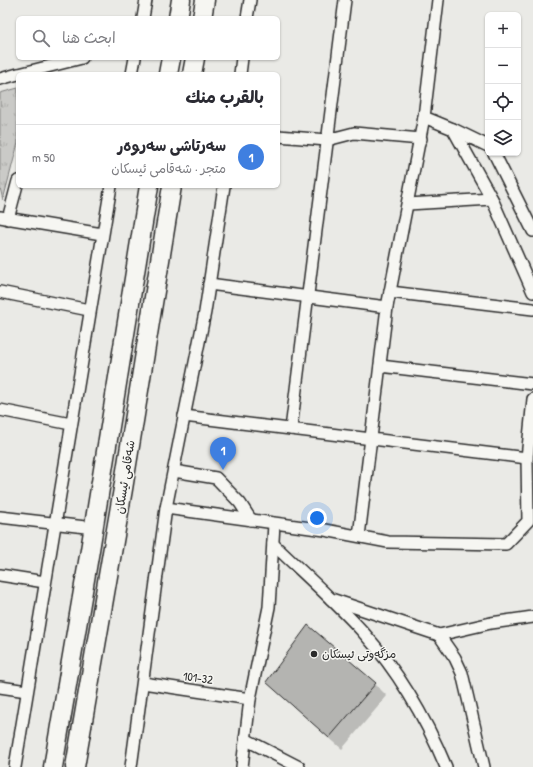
<!DOCTYPE html>
<html lang="ar">
<meta charset="utf-8">
<style>
:root{--surface:#fff;--page:#f7f7f7;--text:#2b2b33;--muted:#7c7c81;--line:#e1e1e2;--accent:#b45309}
body{margin:0;font-family:"Patrick Hand","Playpen Sans Arabic",sans-serif;background:var(--page);color:var(--text);direction:rtl}
.controls{position:absolute;right:12px;top:12px;display:grid;overflow:hidden;border-radius:6px;box-shadow:0 1px 3px #0004}
.controls button{width:36px;height:36px;display:grid;place-items:center;padding:0;border:0;border-bottom:1px solid var(--line);background:var(--surface);color:var(--text);font:20px sans-serif}
.you{position:absolute;left:317px;top:518px;width:14px;height:14px;margin:-10px;border:3px solid #fff;border-radius:50%;background:#1a73e8;box-shadow:0 0 0 6px #1a73e833}
.badge{display:grid;place-items:center;width:26px;height:26px;border-radius:50%;background:var(--accent);color:#fff;font-size:13px;font-weight:700}
.pin{position:absolute;translate:-50% -33px;filter:drop-shadow(0 1px 2px #0008)}
.pin::after{content:'';position:absolute;top:21px;width:14px;height:12px;background:inherit;clip-path:polygon(0 0,100% 0,50% 100%)}
.list{margin:0;padding:0;list-style:none}
h2{display:flex;justify-content:space-between;align-items:center;height:52px;margin:0;padding:0 16px;font-size:17px}
h2 small{font-size:13px;font-weight:400;color:var(--muted)}
.list li{display:grid;grid-template-columns:26px 1fr auto;gap:12px;align-items:center;box-sizing:border-box;height:64px;padding:0 16px;border-top:1px solid var(--line)}
.list b{display:block;font-size:15px;white-space:nowrap}
.list p{margin:0;font-size:13px;white-space:nowrap;color:var(--muted)}
.list em{font-size:13px;font-style:normal;color:var(--muted)}
.icon{flex:none;width:22px;height:22px;fill:none;stroke:currentColor;stroke-width:2;stroke-linecap:round;stroke-linejoin:round}
.map{position:relative;flex:none;width:533px;height:767px;overflow:hidden;direction:ltr}
.search{position:absolute;background:var(--surface);box-shadow:0 1px 3px #0004;left:16px;top:16px;width:264px;height:44px;display:flex;align-items:center;gap:10px;box-sizing:border-box;padding:0 14px;border-radius:6px;color:var(--muted);font-size:15px}
.panel{position:absolute;background:var(--surface);box-shadow:0 1px 3px #0004;left:16px;top:72px;width:264px;height:116px;border-radius:6px;direction:rtl}
.map>svg:first-child{display:block}
.grass{fill:url(#grass-tufts);stroke:#7a7a79}
.shadow{fill:#0003}
.building{fill:#b4b4b1;stroke:#2b2b2b}
.lines{fill:none;stroke-linecap:round;stroke-linejoin:round}
.minor-casing{stroke:#2b2b2b;stroke-width:14}
.primary-casing{stroke:#2b2b2b;stroke-width:21}
.minor{stroke:#f6f6f2;stroke-width:11}
.primary{stroke:#f6f6f2;stroke-width:18}
.poi-dot{fill:#2b2b2b;stroke:#f6f6f2;stroke-width:1.5}
.labels{text-anchor:middle;stroke-width:3;stroke-linejoin:round;paint-order:stroke}
.street-label{font-size:12px;fill:#2b2b2b;stroke:#f6f6f2}
.poi-label{font-size:12px;fill:#2b2b2b;stroke:#f6f6f2;text-anchor:start}
</style>
<div class="map">
<svg width="533" height="767" viewBox="0 0 533 767">
<defs>
<pattern id="grass-tufts" width="24" height="20" patternUnits="userSpaceOnUse"><rect width="24" height="20" fill="#cacac7"/><path d="M3 7l-1-3M5 7V3M7 7l1-3M15 17l-1-3M17 17v-4M19 17l1-3" fill="none" stroke="#aeaeab"/></pattern>
</defs>
<rect width="100%" height="100%" fill="#eaeae6"/>
<filter id="ink" filterUnits="userSpaceOnUse"><feTurbulence type="fractalNoise" baseFrequency=".025" numOctaves="2"/><feDisplacementMap in="SourceGraphic" scale="8" xChannelSelector="R" yChannelSelector="G"/><feConvolveMatrix kernelMatrix="1 2 1 2 8 2 1 2 1" color-interpolation-filters="sRGB"/></filter>
<g filter="url(#ink)">
<path class="grass" d="M18,88V143L3,200L0,188V93Z"/>
<path class="shadow" d="M375,684L387,696L342,749L279,694Z"/>
<path class="building" d="M308,625L376,683L329,738L266,682Z"/>
<g class="lines">
<g class="minor-casing">
<g id="minor">
<path d="M438,0L424,117L453,129L492,199L533,292"/>
<path d="M143,18L146,0"/>
<path d="M247,18L250,0"/>
<path d="M19,74L82,58"/>
<path d="M132,74L135,58"/>
<path d="M240,74L242,58"/>
<path d="M0,79L18,74"/>
<path d="M453,129L488,146"/>
<path d="M278,136L327,140L354,133L421,139"/>
<path d="M494,153L533,231"/>
<path d="M408,204L492,199"/>
<path d="M0,217L102,234"/>
<path d="M8,219L18,181"/>
<path d="M209,284L387,307"/>
<path d="M0,292L89,310"/>
<path d="M390,292L533,309"/>
<path d="M380,366L533,384"/>
<path d="M0,410L71,424"/>
<path d="M184,416L527,458"/>
<path d="M291,429L345,0"/>
<path d="M174,471L216,478L240,503L251,520"/>
<path d="M166,508L325,530L388,542L506,544L528,521L527,458L533,399"/>
<path d="M0,517L94,528"/>
<path d="M359,536L387,307L424,117"/>
<path d="M273,544C303,573 335,601 363,632C398,671 426,719 446,767"/>
<path d="M0,575L45,582"/>
<path d="M331,599L439,635L491,623L533,617"/>
<path d="M439,635L455,658L462,673L484,767"/>
<path d="M143,683L250,699"/>
<path d="M0,687L27,691"/>
<path d="M245,739L299,767"/>
<path d="M15,767L111,186"/>
<path d="M131,767L166,508L205,312L224,186"/>
<path d="M242,767L250,699L269,607L274,524"/>
</g>
</g>
<g class="primary-casing">
<g id="primary">
<path d="M178,18L181,0"/>
<path d="M202,18L205,0"/>
<path d="M168,74L171,58"/>
<path d="M192,74L195,58"/>
<path d="M53,767L90,550L149,186"/>
<path d="M75,767L123,489L172,186"/>
</g>
</g>
<use href="#minor" class="minor"/>
<use href="#primary" class="primary"/>
</g>
</g>
<circle class="poi-dot" cx="314" cy="654" r="4"/>
<g class="labels">
<g class="street-label">
<text transform="translate(125 477) rotate(-81)" y="4">شەقامی ئیسکان</text>
<text transform="translate(198 678) rotate(8)" y="4">101-32</text>
</g>
<g class="poi-label">
<text x="322" y="658">مزگەوتی ئیسکان</text>
</g>
</g>
</svg>
<div class="controls">
<button>+</button>
<button>−</button>
<button><svg class="icon" aria-label="locate" viewBox="0 0 24 24"><circle cx="12" cy="12" r="6"/><path d="M12 2v4M12 18v4M2 12h4M18 12h4"/></svg></button>
<button><svg class="icon" aria-label="layers" viewBox="0 0 24 24"><path d="M12 4l9 5-9 5-9-5zM3 14l9 5 9-5"/></svg></button>
</div>
<div class="you"></div>
<div class="pin badge" style="left:223px;top:470px;background:#3f7fe0">1</div>
<div class="search"><svg class="icon" aria-label="search" viewBox="0 0 24 24"><circle cx="10" cy="10" r="6"/><path d="M15 15l6 6"/></svg>ابحث هنا</div>
<section class="panel">
<h2>بالقرب منك<small></small></h2>
<ul class="list">
<li><span class="badge" style="background:#3f7fe0">1</span><div><b>سەرتاشی سەروەر</b><p>متجر · شەقامی ئیسکان</p></div><em>50 m</em></li>
</ul>
</section>
</div>
